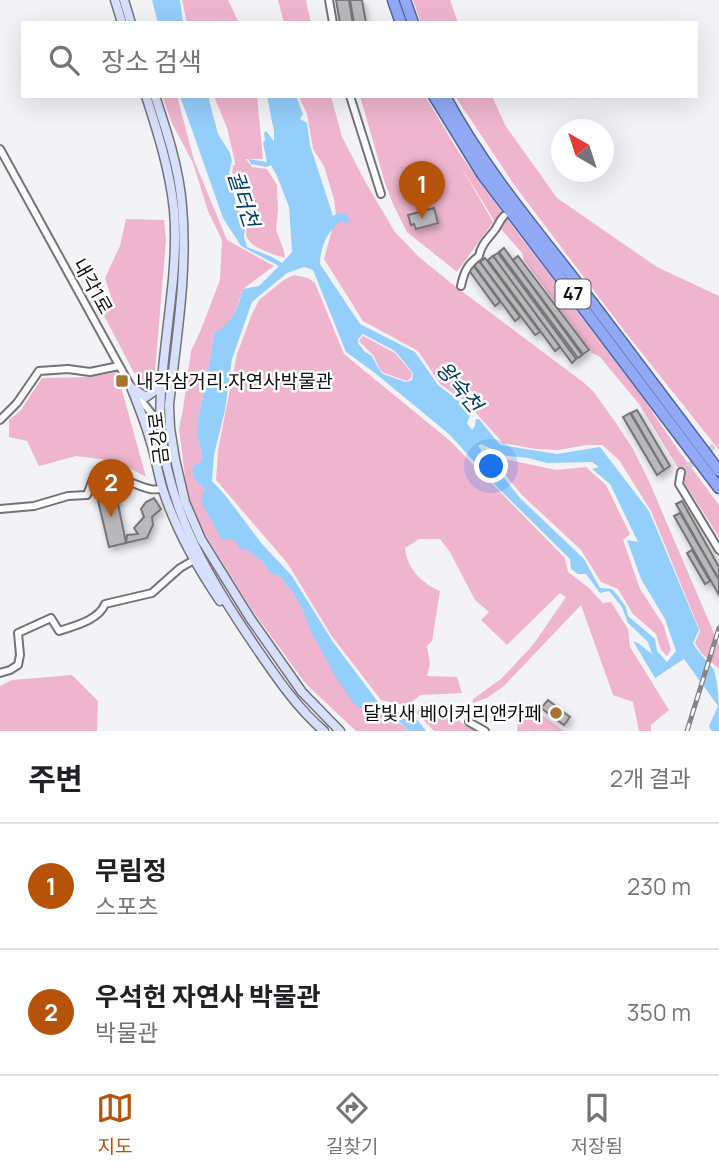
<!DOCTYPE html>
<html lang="ko">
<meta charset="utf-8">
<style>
:root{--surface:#fff;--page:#f2f2f2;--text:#202124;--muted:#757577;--line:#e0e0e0;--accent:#b45309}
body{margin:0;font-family:Manrope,"Noto Sans KR",sans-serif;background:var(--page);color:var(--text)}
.compass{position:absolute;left:551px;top:119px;width:63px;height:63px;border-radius:50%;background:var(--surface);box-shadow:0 7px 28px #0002;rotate:321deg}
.you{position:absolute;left:492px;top:467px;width:24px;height:24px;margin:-18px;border:5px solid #fff;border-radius:50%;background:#1a73e8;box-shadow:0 0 0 10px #1a73e833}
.badge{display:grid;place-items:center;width:46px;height:46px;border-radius:50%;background:var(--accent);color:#fff;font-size:23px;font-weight:700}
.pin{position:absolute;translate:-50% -58px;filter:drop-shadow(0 2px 4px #0008)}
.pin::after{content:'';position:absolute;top:37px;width:24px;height:21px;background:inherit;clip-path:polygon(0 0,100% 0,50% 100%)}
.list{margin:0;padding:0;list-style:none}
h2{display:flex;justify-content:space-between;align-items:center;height:91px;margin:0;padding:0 28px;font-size:30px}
h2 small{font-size:23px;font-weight:400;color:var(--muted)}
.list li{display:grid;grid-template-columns:46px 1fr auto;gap:21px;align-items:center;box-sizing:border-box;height:126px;padding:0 28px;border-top:2px solid var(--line)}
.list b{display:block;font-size:26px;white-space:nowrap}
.list p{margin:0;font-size:23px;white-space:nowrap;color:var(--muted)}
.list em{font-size:23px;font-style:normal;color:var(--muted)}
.icon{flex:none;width:38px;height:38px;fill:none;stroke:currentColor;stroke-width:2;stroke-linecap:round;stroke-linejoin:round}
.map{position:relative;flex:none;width:719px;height:731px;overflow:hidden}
.search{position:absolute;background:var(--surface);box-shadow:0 7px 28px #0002;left:21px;right:21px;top:21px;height:77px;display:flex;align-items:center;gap:18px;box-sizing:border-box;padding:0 24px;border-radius:0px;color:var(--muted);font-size:26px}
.sheet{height:343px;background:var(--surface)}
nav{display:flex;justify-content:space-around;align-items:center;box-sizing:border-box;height:98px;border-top:2px solid var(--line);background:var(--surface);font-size:19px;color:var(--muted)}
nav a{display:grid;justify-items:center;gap:4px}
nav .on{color:var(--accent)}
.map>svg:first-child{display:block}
.green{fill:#efb5cf}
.water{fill:#94cefb;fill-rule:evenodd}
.building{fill:#bbb8bb;stroke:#767477;stroke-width:2;filter:url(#shadow)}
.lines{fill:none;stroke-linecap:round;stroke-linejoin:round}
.minor-tunnel{stroke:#d1d0d4;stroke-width:6;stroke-dasharray:6 3;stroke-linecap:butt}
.minor-casing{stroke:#747376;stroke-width:10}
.secondary-casing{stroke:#747376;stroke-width:11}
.trunk-casing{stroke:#5365a4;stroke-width:13}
.minor{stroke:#fff;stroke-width:6}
.secondary{stroke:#d6dffb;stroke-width:8}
.trunk{stroke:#92aaf6;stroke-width:10}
.rail-casing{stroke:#858487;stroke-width:5}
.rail{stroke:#fff;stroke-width:2.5;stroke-dasharray:8;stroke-linecap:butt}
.poi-dot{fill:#a8732d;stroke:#fff;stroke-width:2.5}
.labels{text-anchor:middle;stroke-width:5;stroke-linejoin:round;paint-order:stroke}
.shield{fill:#fff;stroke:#575758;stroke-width:2}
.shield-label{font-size:18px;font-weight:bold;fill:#0f0f10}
.street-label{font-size:19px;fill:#0f0f10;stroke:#fff}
.poi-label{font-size:19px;fill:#0f0f10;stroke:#fff;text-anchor:start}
.water-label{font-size:21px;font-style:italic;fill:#003e62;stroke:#fff}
</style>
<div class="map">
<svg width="719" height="731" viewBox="0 0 719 731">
<defs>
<filter id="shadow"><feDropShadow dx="2.5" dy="4" stdDeviation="3.5" flood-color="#0004"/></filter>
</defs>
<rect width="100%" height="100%" fill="#f3f2f6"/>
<g class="green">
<path d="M182,0H228L239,23H187Z"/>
<path d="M278,0H306L311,23H284Z"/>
<path d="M413,0H450L458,23H421Z"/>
<path d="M162,96H177L194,160L227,240L274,266L243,289L233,318L223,328L214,333L207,378L198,419V438L203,460L194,479L205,490L235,540L262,561L270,572L279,576L292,591L303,611L370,712C385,713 398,720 409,731H356L306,684L254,613L205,534L188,500L179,429L183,409L191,351L200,332L220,280L222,240L208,211L193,163L172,123Z"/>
<path d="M214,96H257L263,159H246L252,167L267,169L277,185L278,210L276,230L284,251L285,258C273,254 248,248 246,234C246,228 248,221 250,216C240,203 230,181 233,165H235V162L227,128Z"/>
<path d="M299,96H331L342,137L367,185L395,232L419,257L451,283L583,382L593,391L616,423L633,449L648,479L719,645V669L701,653L695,643L700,631L651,511L619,460L602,445H587L558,450L536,449L503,443L466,402L441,385L418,351L363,321L324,259L336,215L334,199L324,166L313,149L307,114Z"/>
<path d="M360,96H425L460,154L495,203L643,398L676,447L719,505V537L685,484L684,475L677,466L639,404L600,357L592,353L524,260L522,253L495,222L459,163L493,222L457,272L407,232L393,204L385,183Z"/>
<path d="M455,96H492L505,125L557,198L657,267L719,296V450L626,333L515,186Z"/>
<path d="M126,219L164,220L166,240L154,384L141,386L101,310L115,308L105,278L120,246Z"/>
<path d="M294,275L308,278L315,283L344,354L449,440L565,558L568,572L589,588L603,603L611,602L628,629L630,647L669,710L651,725V731H639L633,702L613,695L581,605L504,686L487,698L473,703V699L501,679L533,645L566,597L560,593L507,645L481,620L489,612L475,600L450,552L440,539H419L405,548C407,568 421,583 440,591L432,641L427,646L430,664L427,676L457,677L462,693L420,695L408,706L381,700L331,635L288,564L216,480L218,450L237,354L252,314L259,300L284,280Z"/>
<path d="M363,336L395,353L412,373L411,378L407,381L384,373L379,368L374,356L359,341Z"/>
<path d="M117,372L146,477L117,461L76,456L39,466L27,441L9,437V420L21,410L42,378L90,377Z"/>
<path d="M483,448L509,460L556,470L586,467L606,485L630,534L623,540L640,589L663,624L671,650L667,656L661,650L656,634L633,614L618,589L601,582L581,550L522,495Z"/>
<path d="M72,675L98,701L97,731H0V686L12,680Z"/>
<path d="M450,704L460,710V722L476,731H434L416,712L421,709Z"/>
<path d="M532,708L564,731H517L518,720Z"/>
</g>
<g class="water">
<path d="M152,0H180L183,23H158Z"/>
<path d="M180,96H208L218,134L230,153L232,161L229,173L237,209L246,218L244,237L247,247L272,257L282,263L292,252L289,207L277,176L271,165L266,167L251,164L248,159L267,162L263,143L265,140L264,133L266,131L274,141V131L267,96H296L303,114L300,119L307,123L310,145L333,216L338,213H345L350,221L346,223L341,221C327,231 320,248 320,264L360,324L415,352L438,385L465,406L471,413L467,423L472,430L475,426L476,419H479L500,445L557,454L600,447L649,511L699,630L693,643C699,654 707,660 714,670C719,686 719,712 719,731H712L709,726L718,706L684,659L655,678L633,641L638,643L652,654L648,642L628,623L622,607L609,591L600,593L586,574H578L571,569L570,559L499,489L450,435L375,373L346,352L313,270L304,267L287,273L252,302L232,359L225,410L214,455L212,481L225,495L262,544L292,576L333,642L378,702L398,712L412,713L426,731H409L400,722L379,713H370L355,705L337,679L311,632L303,611L292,591L279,576L270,573L262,561L252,554L248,550L240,549L235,540L221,539L201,501L205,490L194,479L192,467L203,460L198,438V419L207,378L214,333C234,322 237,309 243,289L259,286L279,266L241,246L223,218ZM363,334L395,351L413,373L412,380L406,382L383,374L378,368L372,356L365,352L358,343V339ZM481,444L507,456L528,458L547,463L592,462L599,467L592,469L610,484L638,542L627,540L641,579L665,619L676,651L667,662L657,651L655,639L628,616L626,607L619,597L612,589L600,588L584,559L520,498L478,446Z"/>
</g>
<g class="building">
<path d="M336,0H349L353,23H340Z"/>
<path d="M350,0H362L366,23H354Z"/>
<path d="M434,208L438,223L416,229L414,224L411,225L408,215Z"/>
<path d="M504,248L582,355L578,358L499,252Z"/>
<path d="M498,253L576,359L572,363L493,256Z"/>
<path d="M493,256L560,347L555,351L488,260Z"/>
<path d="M518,256L589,350L583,354L513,260Z"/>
<path d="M485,258L540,332L535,335L480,262Z"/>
<path d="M479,261L520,317L515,321L474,265Z"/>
<path d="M473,265L500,302L495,306L468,269Z"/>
<path d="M637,410L670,466L664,470L631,413Z"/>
<path d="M630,413L664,470L657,475L623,417Z"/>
<path d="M115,489L126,543L109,547L96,492Z"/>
<path d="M154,498L161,509L152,517L153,525L147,538L126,543L127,535L138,534L134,528L144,517L141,509L146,502Z"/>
<path d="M682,501L719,567V580L676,504Z"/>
<path d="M680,513L719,580V595L674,516Z"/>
<path d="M692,550L710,581L705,584L687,553Z"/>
<path d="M548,700L570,717L564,725L541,708Z"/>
</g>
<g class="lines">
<path class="minor-tunnel" d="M681,472L717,444"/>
<g class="minor-casing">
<g id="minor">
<path d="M329,0L333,23"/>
<path d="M350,96L381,194"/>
<path d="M0,149L131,387L162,427"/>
<path d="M461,286C464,272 467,265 479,256C481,245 487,240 494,231C498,226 499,221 504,216"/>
<path d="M0,420L17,403L39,371L68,369L90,372L119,366"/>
<path d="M681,472L679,484L719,550"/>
<path d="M0,509L34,506L68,496L87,495L93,479C115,469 130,485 150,489C152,490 160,489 162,489"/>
<path d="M0,673L10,670L18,665L20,655L18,633L51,618L59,631C74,626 99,620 105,604L152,593L180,568L194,560"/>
<path d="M469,722L485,731"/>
</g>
</g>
<g class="secondary-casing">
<g id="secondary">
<path d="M115,0L122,23"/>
<path d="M124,0L131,23"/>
<path d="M146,96C158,133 170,171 174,210C176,232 175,256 173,279C170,309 166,339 163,369C161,388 159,408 161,427C167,510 211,582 257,649C277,678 297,708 324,731"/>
<path d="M155,96C167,132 179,168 182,206C188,272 176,340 169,405L170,428L175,459L185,502L201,539L250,618L302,692L340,731"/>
<path d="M131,387C138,405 146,424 151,443C156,458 158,475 163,490C176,530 197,567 220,601"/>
<path d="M133,389L146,397L156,390L160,383"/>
</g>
</g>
<g class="trunk-casing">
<g id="trunk">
<path d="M393,0L401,23"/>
<path d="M405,0L413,23"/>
<path d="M434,96L482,174L719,488"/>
<path d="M445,96C479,160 526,218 571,275C621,340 670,406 719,471"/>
</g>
</g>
<use href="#minor" class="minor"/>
<use href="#secondary" class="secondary"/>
<use href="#trunk" class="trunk"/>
<g class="rail-casing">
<path id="rail" d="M687,731L719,628"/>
</g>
<use href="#rail" class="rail"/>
</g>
<g class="poi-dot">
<rect x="115" y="374" width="14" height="14" rx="3.5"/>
<circle cx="556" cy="713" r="7"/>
</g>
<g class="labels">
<rect class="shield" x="555.5" y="279.5" width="35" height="29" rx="5"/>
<g class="shield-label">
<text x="573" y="300">47</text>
</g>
<g class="street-label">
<text transform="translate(93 286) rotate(61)" y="7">내각1로</text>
<text transform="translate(158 438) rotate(-97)" y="7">금강로</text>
</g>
<g class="poi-label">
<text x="136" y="388">내각삼거리.자연사박물관</text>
<text x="542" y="720" text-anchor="end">달빛새 베이커리앤카페</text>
</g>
<g class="water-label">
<text transform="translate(243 199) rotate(72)" y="7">궐터천</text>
<text transform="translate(459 387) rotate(50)" y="7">왕숙천</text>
</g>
</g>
</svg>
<svg class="compass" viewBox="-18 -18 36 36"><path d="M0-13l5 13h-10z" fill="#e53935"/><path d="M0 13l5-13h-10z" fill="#757577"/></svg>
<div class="you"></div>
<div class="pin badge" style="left:422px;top:219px">1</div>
<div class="pin badge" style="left:111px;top:517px">2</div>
<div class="search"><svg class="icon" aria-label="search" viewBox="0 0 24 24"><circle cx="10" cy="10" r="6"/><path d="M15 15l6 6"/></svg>장소 검색</div>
</div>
<section class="sheet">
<h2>주변<small>2개 결과</small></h2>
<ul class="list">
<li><span class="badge">1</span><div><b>무림정</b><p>스포츠</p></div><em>230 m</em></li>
<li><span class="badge">2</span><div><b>우석헌 자연사 박물관</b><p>박물관</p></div><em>350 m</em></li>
</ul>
</section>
<nav>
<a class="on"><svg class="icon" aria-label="map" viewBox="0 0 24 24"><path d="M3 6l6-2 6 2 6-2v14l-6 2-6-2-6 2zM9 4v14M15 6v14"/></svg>지도</a>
<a><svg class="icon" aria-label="directions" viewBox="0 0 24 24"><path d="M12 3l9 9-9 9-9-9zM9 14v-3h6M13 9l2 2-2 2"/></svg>길찾기</a>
<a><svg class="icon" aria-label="saved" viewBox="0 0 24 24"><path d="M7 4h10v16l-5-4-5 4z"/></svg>저장됨</a>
</nav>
